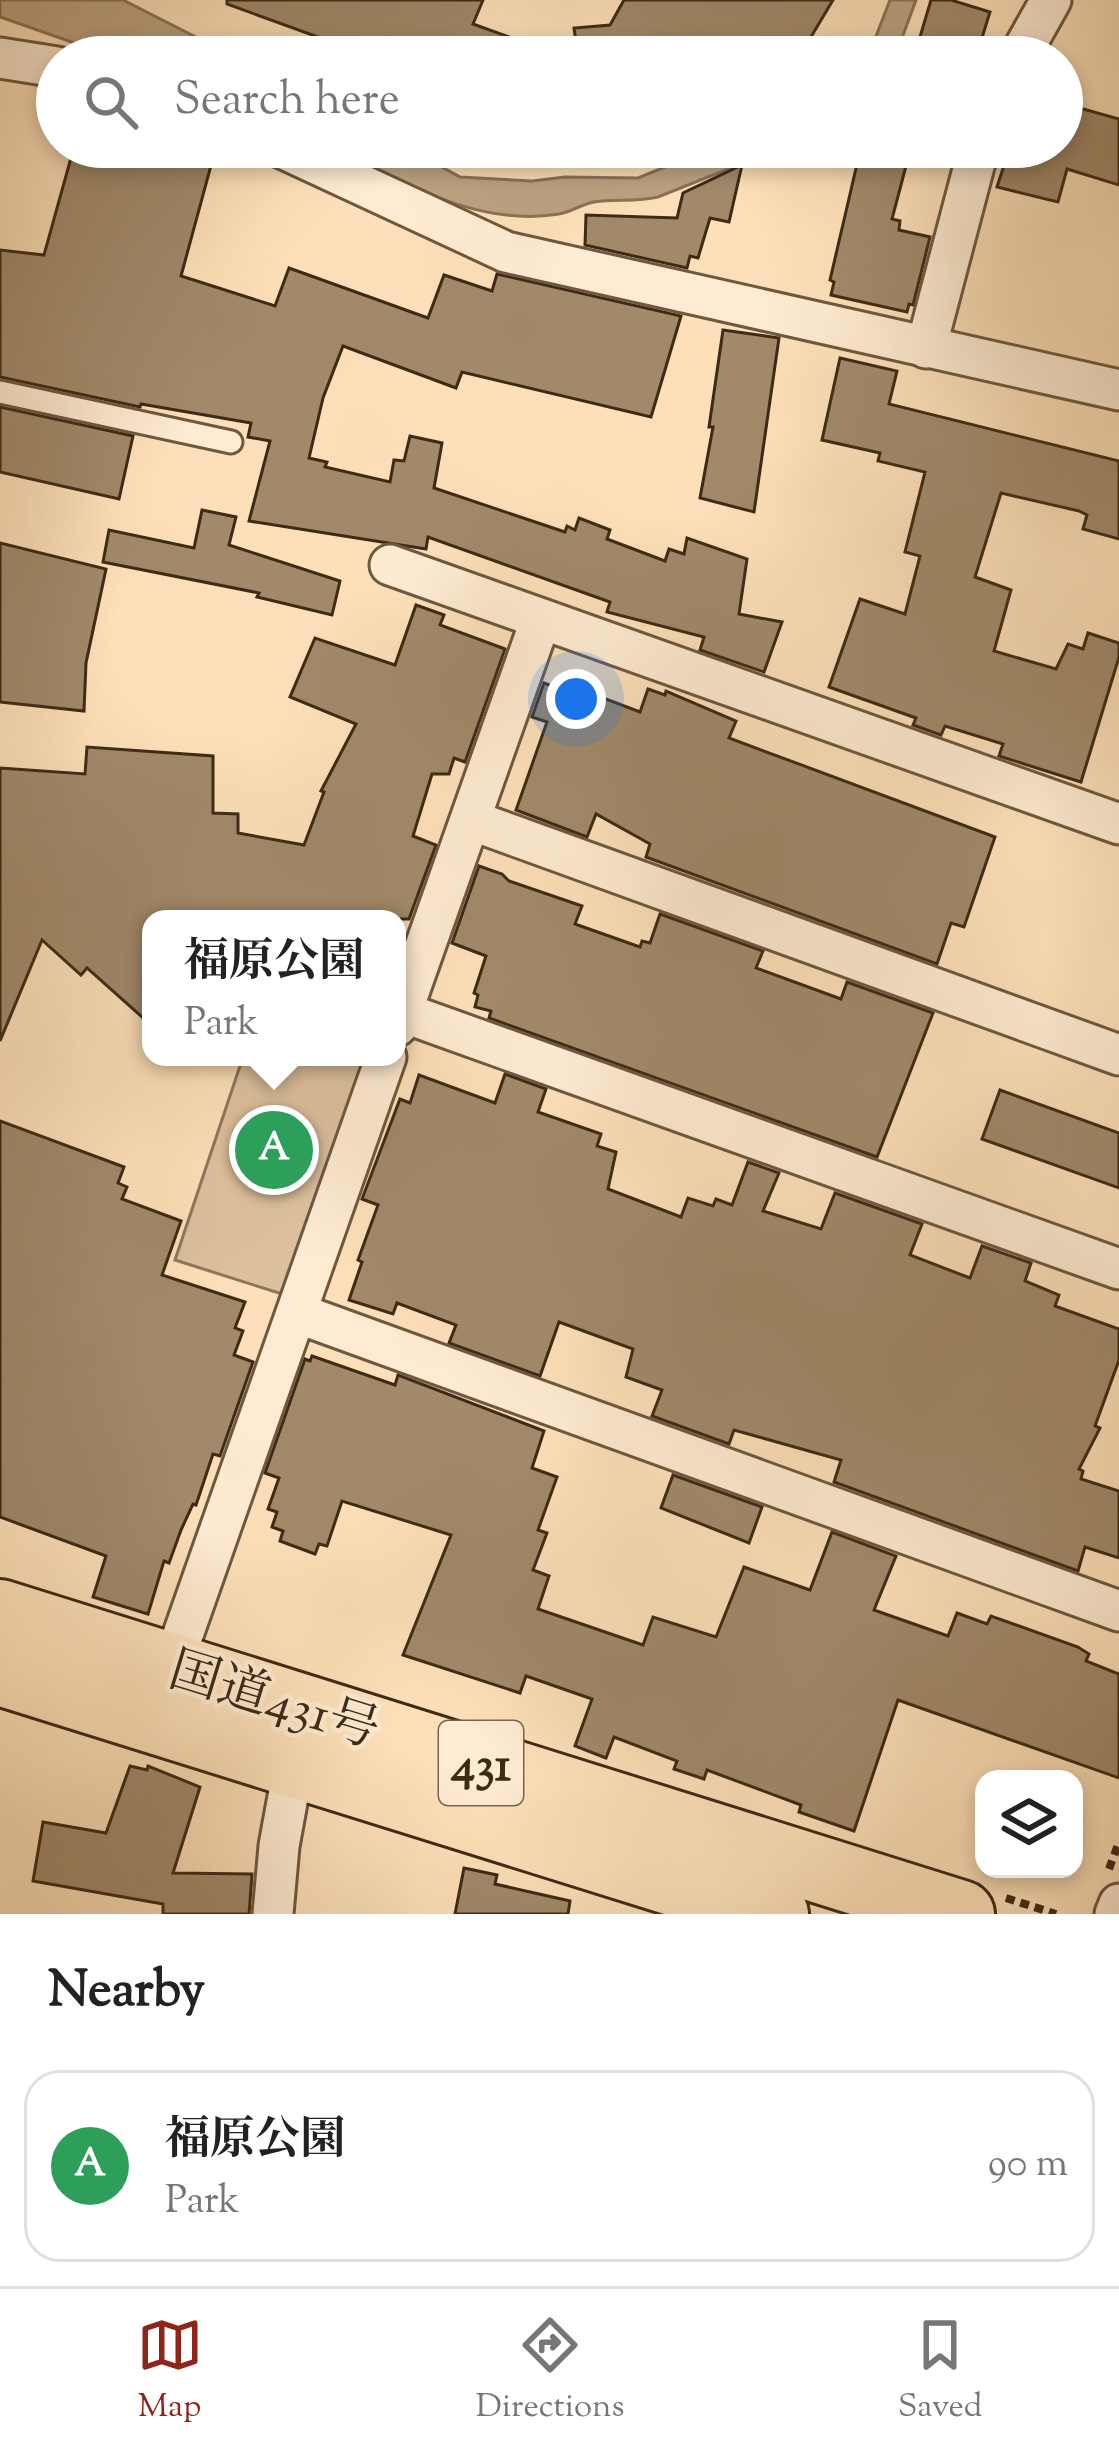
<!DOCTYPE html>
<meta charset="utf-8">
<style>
:root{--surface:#fff;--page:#f2f2f2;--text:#222;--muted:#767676;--line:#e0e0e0;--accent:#8f2418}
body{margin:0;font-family:"Sorts Mill Goudy","Noto Serif JP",serif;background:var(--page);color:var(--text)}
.controls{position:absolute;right:36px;bottom:36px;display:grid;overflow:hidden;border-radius:24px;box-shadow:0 6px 18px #0003}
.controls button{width:108px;height:108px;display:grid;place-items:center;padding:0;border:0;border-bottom:3px solid var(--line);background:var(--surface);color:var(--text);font:60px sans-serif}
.you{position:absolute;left:576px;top:699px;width:42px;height:42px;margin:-30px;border:9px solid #fff;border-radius:50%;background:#1a73e8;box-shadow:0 0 0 18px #1a73e833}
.badge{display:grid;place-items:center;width:78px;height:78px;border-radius:50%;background:var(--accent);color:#fff;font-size:39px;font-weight:700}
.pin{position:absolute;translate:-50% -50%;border:6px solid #fff;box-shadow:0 3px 12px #0006}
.popup{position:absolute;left:142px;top:910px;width:264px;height:156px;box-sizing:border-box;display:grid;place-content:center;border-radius:24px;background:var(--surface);filter:drop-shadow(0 3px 9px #0005);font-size:39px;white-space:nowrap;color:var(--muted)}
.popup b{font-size:45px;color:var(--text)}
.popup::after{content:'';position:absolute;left:50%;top:100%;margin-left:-24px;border:24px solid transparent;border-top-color:var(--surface)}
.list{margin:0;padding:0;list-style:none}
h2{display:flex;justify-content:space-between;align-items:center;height:156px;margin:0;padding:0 48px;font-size:51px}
h2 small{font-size:39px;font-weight:400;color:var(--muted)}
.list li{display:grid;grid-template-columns:78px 1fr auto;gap:36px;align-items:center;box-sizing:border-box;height:192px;margin:0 24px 24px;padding:0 24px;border:3px solid var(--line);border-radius:36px}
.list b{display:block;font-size:45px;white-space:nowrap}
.list p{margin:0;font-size:39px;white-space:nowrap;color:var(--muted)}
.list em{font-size:39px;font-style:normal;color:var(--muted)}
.icon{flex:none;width:66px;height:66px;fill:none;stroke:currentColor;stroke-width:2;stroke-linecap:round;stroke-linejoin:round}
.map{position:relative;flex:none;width:1119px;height:1914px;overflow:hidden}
.search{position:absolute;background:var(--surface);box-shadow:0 6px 18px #0003;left:36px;right:36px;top:36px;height:132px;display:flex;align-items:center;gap:30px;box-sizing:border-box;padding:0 42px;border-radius:66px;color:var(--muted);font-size:45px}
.sheet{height:372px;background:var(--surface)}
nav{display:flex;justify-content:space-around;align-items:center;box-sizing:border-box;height:168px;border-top:3px solid var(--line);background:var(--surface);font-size:33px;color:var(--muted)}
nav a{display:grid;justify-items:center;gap:6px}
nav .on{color:var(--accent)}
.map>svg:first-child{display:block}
.green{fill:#ddc19d;stroke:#8e7659;stroke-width:3}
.water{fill:#bca281;stroke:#8a7256;stroke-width:3}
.building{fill:#a1896a;stroke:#3e2a15;stroke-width:3}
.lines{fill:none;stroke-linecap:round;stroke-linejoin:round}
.service-casing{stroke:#6e583e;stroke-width:27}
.minor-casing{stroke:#6e583e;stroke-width:45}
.trunk-casing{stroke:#3e2a15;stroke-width:72}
.path{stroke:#3e2a15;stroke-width:8;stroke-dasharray:9 6;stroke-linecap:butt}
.service{stroke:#feebd2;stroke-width:21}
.minor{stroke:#feebd2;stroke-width:39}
.trunk{stroke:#fde0b9;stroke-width:66}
.labels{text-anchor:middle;stroke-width:9;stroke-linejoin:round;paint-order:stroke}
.shield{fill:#feebd2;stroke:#78644e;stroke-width:3}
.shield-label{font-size:48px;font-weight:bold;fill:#3e2a15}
.street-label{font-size:51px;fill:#3e2a15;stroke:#feebd2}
</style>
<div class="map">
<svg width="1119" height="1914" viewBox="0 0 1119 1914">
<rect width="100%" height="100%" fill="#fde0b9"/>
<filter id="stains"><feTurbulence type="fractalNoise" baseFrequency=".00167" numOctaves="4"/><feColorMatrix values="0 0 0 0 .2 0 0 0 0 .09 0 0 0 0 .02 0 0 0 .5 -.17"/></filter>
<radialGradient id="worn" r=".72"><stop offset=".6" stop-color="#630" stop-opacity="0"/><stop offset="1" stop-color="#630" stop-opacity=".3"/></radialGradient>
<path class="green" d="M243,1057H368L285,1295L175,1260Z"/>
<g class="water">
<path d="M0,0H123L235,57H140L80,45L0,17Z"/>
<path d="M890,0H916L895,57H868Z"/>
<path d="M332,147H406L460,177L532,181L565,177L638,178L714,147H783L658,197C636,202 616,199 594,202C582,204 571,212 559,214C477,228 402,181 332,147Z"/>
</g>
<g class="building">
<path d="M227,0H483L473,24L554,53V57H373L227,4Z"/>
<path d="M624,0H833L799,57H578L574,28L610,25Z"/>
<path d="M931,0H951L990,12L976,57H914Z"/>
<path d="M1062,103L1119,119V185L1067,169L1058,202L997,187L1010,147H1062Z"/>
<path d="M74,147H216L181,276L275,306L289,268L428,318L444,275L492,291L497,274L681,316L651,417L462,372L456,388L343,346L323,398L309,458L327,462L325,467L390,482L394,460L404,461L410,436L442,443L434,488L565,532L567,526L575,530L579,518L610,530L607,539L665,561L669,549L684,554L687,538L747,559L739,614L782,622L764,672L700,650L704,637L607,612L610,602L428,537L426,549L249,521L270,441L248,437L251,423L141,404L140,407L0,377V250L44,255Z"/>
<path d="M861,147H911L892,219L900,221L899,230L930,237L913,305L909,304L907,312L831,295L834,282L830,280Z"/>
<path d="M742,165L729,222L710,218L698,258L690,256L687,268L585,245L586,215L677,218L683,193Z"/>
<path d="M723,330L779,338L754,512L700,498L713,427H709Z"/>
<path d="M840,358L897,371L889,404L1119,461V539L1083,529L1087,515L1079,511L1001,493L975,577L1011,590L994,651L1056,669L1068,644L1083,649L1088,633L1119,643V657L1081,782L999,756L1003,744L945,726L941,735L913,725L916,718L829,687L860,599L905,614L920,556L905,552L925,472L878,461L880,453L822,440Z"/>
<path d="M0,407L133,436L119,499L0,472Z"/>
<path d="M202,510L236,517L229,545L340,581L332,615L257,597L259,593L103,562L109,530L194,548Z"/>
<path d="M0,543L106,569L86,663L84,711L0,702Z"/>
<path d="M416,605L444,615L440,625L505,649L465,762L454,758L449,774H432L413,836L436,845L409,919H151V1025L87,968L81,975L42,940L0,1041V768L85,774L87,747L213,756V813L238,814V833L304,845L324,792L321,791L356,724L290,697L315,638L395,665Z"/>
<path d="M544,683L592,701L593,694L640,712L648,689L665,695L666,691L736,721L729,738L995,837L964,927L951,923L937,964L646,857L650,844L596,814L587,837L516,810L547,722L532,717Z"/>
<path d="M479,866L502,874L509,881L582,906L575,924L640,947L642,941L650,943L660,914L763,951L756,968L841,999L847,982L933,1013L877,1157L489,1018L491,1011L475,1007L478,995L474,993L486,956L452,943Z"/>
<path d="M505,1074L546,1089L538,1112L601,1134L597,1146L616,1152L608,1189L681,1217L688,1198L713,1206L716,1199L732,1205L748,1162L779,1173L763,1211L821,1229L835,1193L922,1224L910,1255L970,1278L982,1246L1031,1263L1025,1281L1059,1295L1055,1306L1119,1329V1360L1095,1426L1100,1428L1079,1469L1083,1471L1081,1479L1119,1491V1558L1085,1547L1078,1571L834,1482L841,1460L734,1430L729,1444L652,1416L662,1390L626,1377L633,1349L559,1322L540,1376L449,1343L456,1325L397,1303L393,1314L349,1300L362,1262L358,1260L378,1205L362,1199L400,1099L410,1103L419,1075L495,1103Z"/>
<path d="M1000,1090L1119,1133V1188L982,1139Z"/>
<path d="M0,1121L124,1167L118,1183L127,1187L122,1199L181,1221L162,1275L245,1302L235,1328L243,1331L234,1355L253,1362L220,1456L213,1454L196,1505L193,1504L181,1530L169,1563L164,1561L148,1614L93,1597L106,1556L0,1517Z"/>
<path d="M312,1356L395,1385L398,1375L544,1431L532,1468L557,1477L538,1530L547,1533L533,1570L549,1576L538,1609L643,1645L653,1617L716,1637L744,1567L810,1590L832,1532L896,1556L874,1610L948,1636L957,1613L987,1624L991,1616L1078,1647L1089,1654L1086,1661L1119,1674V1778L898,1700L854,1831L799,1812L801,1805L707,1770L704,1779L674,1769L677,1761L614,1737L606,1758L575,1746L592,1699L526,1676L520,1693L403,1655L451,1535L342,1501L327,1546L319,1544L315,1554L280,1541L283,1531L272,1527L277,1512L268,1509L279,1478L265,1473L305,1359L310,1361Z"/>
<path d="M673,1475L762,1507L749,1543L661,1508Z"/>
<path d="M130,1766L147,1770L148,1766L200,1787L173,1873L252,1874L249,1914H163V1904L33,1881L43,1822L106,1833Z"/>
<path d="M464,1868L497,1875L495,1884L570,1901L568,1914H455Z"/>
</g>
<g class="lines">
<g class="service-casing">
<path id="service" d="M0,392L231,442"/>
</g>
<g class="minor-casing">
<g id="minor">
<path d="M1019,57L1051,0"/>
<path d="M0,58L57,67"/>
<path d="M280,147L506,252L1119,390"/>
<path d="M926,348L979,147"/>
<path d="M390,565L1119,824"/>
<path d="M471,820L1119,1055"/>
<path d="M402,1012L1119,1269"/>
<path d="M397,1026L541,619"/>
<path d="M297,1313L1119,1611"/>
<path d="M172,1666L386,1057"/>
<path d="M273,1914L279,1846L294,1764"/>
<path d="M1115,1914L1119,1904"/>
</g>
</g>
<g class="trunk-casing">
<g id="trunk">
<path d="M0,1613L961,1914"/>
<path d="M0,1672L775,1914"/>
</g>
</g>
<g class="path">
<path d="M1109,1869L1119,1842"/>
<path d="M1006,1898L1056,1914"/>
</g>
<use href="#service" class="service"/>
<use href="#minor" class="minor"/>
<use href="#trunk" class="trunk"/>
</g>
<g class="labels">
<rect class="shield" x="439" y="1721" width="84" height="84" rx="9"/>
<g class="shield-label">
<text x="481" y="1780">431</text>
</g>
<g class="street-label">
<text transform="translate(275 1698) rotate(17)" y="18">国道431号</text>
</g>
</g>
<rect width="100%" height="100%" filter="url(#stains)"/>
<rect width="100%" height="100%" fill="url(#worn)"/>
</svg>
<div class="controls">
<button><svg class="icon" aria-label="layers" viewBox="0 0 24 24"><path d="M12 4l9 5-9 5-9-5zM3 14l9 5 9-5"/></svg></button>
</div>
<div class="you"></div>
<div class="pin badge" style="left:274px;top:1150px;background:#2e9e5b">A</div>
<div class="popup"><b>福原公園</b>Park</div>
<div class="search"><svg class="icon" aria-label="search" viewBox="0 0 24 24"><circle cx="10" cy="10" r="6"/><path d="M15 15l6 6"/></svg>Search here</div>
</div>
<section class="sheet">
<h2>Nearby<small></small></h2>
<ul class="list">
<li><span class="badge" style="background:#2e9e5b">A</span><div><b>福原公園</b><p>Park</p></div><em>90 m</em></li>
</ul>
</section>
<nav>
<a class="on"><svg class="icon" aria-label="map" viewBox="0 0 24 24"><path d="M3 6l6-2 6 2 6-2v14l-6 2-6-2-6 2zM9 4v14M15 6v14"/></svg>Map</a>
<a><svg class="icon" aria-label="directions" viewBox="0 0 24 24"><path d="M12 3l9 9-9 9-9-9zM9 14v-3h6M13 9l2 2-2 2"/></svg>Directions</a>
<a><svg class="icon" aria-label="saved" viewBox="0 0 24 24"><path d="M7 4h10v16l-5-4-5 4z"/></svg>Saved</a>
</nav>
